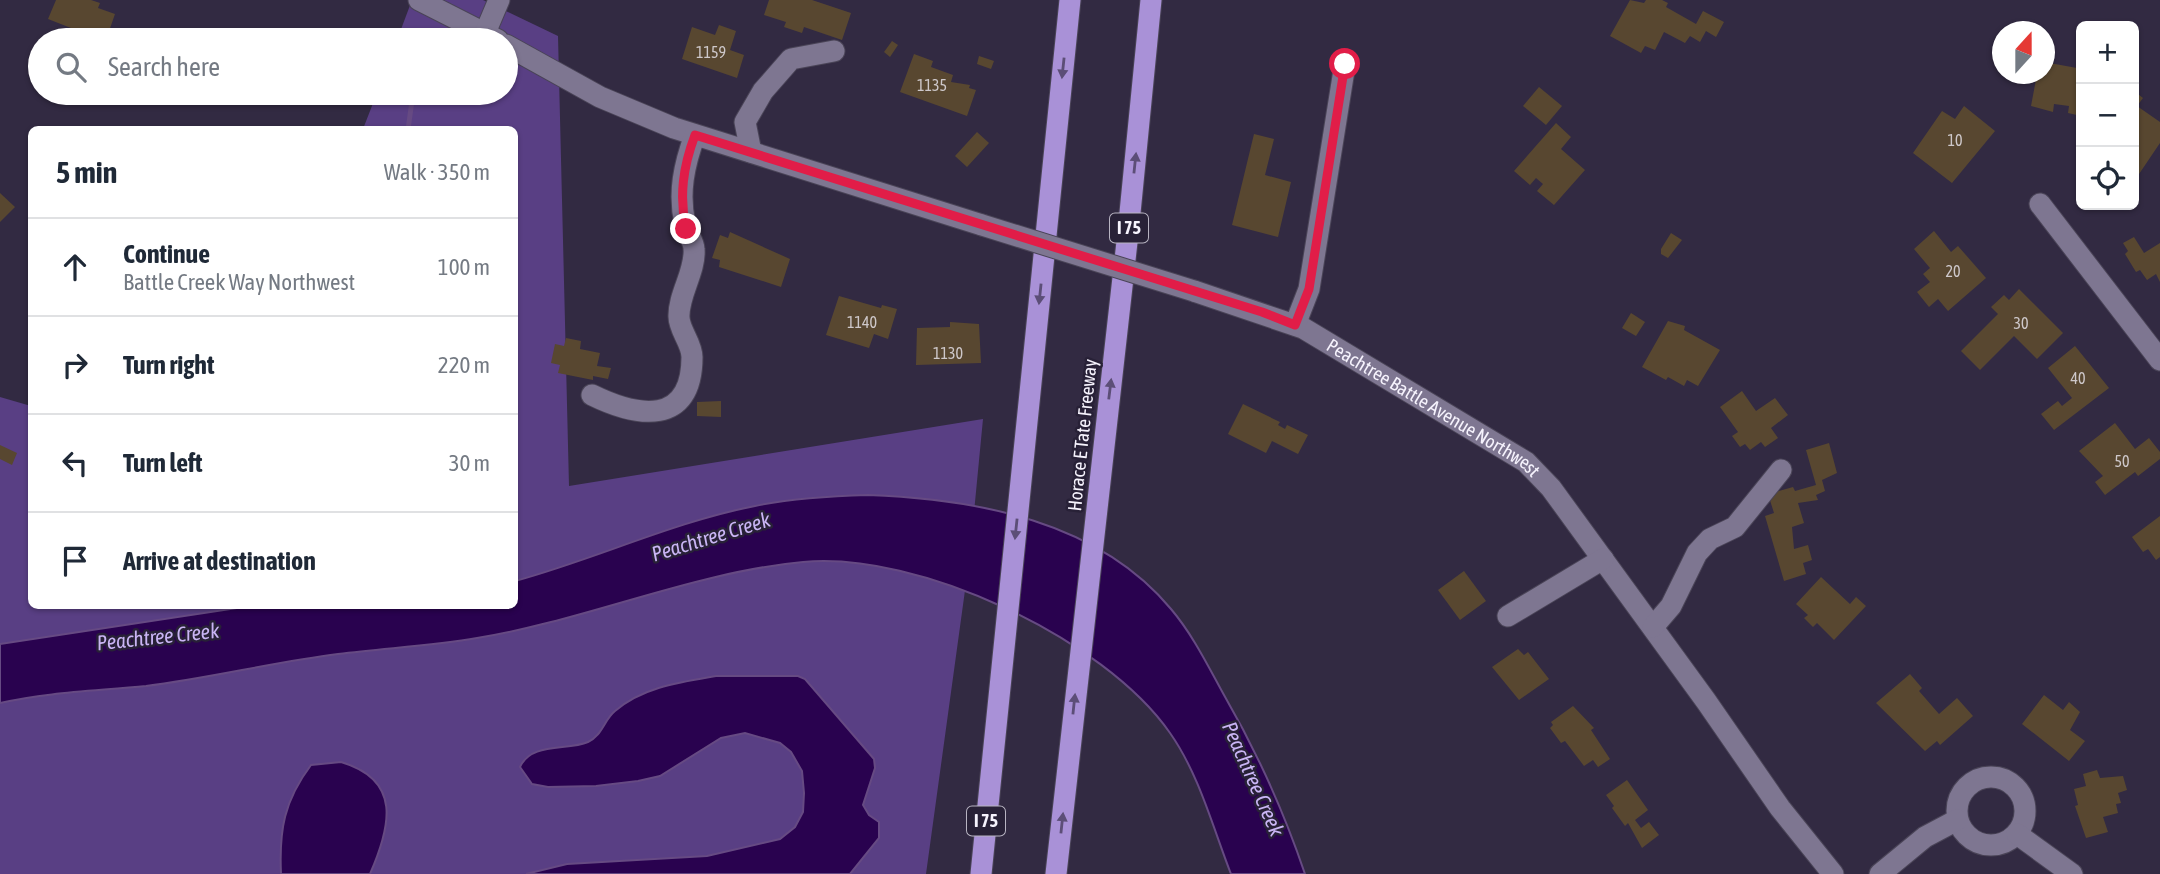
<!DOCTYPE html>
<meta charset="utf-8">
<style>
:root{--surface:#fff;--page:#f2f2f3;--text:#1f2937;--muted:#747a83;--line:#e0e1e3}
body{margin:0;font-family:"Asap Condensed",sans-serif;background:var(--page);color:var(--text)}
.controls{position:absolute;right:21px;top:21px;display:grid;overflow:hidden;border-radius:10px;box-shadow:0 2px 5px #0004}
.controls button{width:63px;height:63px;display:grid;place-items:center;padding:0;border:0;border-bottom:2px solid var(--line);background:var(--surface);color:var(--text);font:35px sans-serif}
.compass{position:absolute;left:1992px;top:21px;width:63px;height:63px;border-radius:50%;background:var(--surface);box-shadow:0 2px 5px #0004;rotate:21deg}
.stop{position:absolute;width:21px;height:21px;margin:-16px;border:5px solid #e11d48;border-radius:50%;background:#fff}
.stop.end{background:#e11d48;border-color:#fff;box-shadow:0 2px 7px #0008}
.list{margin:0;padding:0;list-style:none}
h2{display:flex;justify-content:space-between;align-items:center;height:91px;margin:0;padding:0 28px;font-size:30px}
h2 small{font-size:23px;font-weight:400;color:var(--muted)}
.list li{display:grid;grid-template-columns:46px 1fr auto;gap:21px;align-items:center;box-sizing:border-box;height:98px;padding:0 28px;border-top:2px solid var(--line)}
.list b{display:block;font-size:26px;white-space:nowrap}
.list p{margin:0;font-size:23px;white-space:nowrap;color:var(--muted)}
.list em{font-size:23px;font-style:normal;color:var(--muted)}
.icon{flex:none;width:38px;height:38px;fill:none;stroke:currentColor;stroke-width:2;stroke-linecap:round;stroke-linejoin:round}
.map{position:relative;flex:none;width:2160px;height:874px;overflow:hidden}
.search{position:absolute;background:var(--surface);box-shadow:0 2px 5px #0004;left:28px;top:28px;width:490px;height:77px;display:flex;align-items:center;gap:18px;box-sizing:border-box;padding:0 24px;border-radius:38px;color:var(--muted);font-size:26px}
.panel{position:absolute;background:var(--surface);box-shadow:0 2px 5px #0004;left:28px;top:126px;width:490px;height:483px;border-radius:10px}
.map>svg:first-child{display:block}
.green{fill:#593f84}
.water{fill:#29024f;stroke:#664a83;stroke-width:2}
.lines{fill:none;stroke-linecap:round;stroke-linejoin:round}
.stream{stroke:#664a83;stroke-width:5}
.building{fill:#584730}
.minor-casing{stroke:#4a4457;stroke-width:23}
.highway-casing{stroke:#4a4457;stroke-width:23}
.minor{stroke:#7e7691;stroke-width:21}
.highway{stroke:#a991d7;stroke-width:21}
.minor-bridge-casing{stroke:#4a4457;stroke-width:23;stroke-linecap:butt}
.minor-bridge{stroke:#7e7691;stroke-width:21}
.oneway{fill:#5c4e77}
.route{stroke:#e11d48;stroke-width:9}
.labels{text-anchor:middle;stroke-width:5;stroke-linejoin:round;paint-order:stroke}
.number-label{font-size:16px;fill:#cec8ca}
.shield{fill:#282137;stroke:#b8b4c2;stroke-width:2}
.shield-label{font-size:18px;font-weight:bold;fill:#f6f3fd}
.street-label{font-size:19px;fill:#f6f3fd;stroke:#282137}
.water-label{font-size:21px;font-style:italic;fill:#cab5f5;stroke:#282137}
</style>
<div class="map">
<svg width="2160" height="874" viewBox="0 0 2160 874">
<rect width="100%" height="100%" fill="#322a42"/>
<path class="green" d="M412,0H483L558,36L569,486L983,419L970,554L926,874H0V397L31,406L32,606H514V130L363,129L377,93H506V40H397Z"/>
<g class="water">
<path d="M868,495C977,499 1098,521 1171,609C1193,635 1208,666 1224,695C1257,752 1284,812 1305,874H1231C1213,828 1199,774 1170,733C1104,638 918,551 803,562C694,572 587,620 477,638C431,646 385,648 338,654C274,662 210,678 146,686C97,691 48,692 0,703V644L250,606H514L515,581C596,559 673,522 755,506C793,498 830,496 868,495Z"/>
<path d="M716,676H798L805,679L874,759L875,768L863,805L869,815L879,822V838L850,874H526L567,864L707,856L780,839L795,827L803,812L804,793L802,771L791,752L780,743L745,733L721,738L660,776L638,781L596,786L548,787L532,784L520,767C531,742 567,751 588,742C602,736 604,720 615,711C643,687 681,682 716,676Z"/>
<path d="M341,762C402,780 391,826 370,874H281C279,830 284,801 311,765Z"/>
</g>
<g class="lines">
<path class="stream" d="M408,130L413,93"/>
</g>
<g class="building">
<path d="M56,0H91L100,3L98,8L115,14L106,40H72L76,30L48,19Z"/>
<path d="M769,0H812L851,13L842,40L804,27L802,33L784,27L786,22L764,15Z"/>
<path d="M1630,0L1644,3L1646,0H1662L1668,3L1666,7L1696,24L1703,11L1724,22L1716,37L1706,31L1700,42L1690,36L1685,43L1664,32L1655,50L1645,46L1641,53L1610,36Z"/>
<path d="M719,25L736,31L730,50L744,55L737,78L682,59L692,27L715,35Z"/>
<path d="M892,41L898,45L890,57L884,52Z"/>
<path d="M914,54L933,61L931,67L953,75L951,82L970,85L969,88L976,90L967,116L900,92Z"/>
<path d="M979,56L994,61L991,69L977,64Z"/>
<path d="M2079,58L2081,116L2068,113L2069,106L2054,104L2053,112L2031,106L2037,74H2044V62L2077,68Z"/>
<path d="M1539,87L1562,106L1546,125L1523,106Z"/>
<path d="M2134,91L2143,98L2137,106L2160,122V143L2137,177L2134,174Z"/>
<path d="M1964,106L1995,131L1952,183L1913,153L1942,111L1955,119Z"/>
<path d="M1556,123L1571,137L1561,149L1585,170L1554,205L1537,191L1543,184L1536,178L1530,185L1514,171Z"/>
<path d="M977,132L989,143L967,167L955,156Z"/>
<path d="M1254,134L1274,139L1265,175L1291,182L1278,237L1232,225Z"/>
<path d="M0,193L15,207L0,222Z"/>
<path d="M1934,231L1951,252L1958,246L1986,278L1948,311L1938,299L1929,307L1917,292L1930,282L1923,274L1930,268L1914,249Z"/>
<path d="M730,232L790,259L781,287L719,267L720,260L712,258L720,235L728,238Z"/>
<path d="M1671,233L1682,240L1668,258L1661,254V249Z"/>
<path d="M2134,237L2144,253L2160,243V282L2156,274L2147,280L2140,270L2136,272L2125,254L2128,251L2123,243Z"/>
<path d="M2019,289L2063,333L2037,359L2014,336L1980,370L1961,351L1998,314L1991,307L2004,295L2009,300Z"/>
<path d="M839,296L881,308L882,305L897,309L888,339L874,334L869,348L826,335Z"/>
<path d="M1631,313L1645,322L1636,336L1622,328Z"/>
<path d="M1668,321L1685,326L1684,330L1720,350L1698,386L1687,380L1684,386L1668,377L1666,380L1642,367Z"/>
<path d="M950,322L979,324L981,363L916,365L917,328L950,327Z"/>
<path d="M566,338L581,341L580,349L600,353L597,366L611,368L608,379L593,376V380L558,373L560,365L551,363L555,344L564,346Z"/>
<path d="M2075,346L2109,388L2054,430L2041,414L2058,401L2062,406L2072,398L2048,368Z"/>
<path d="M1742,391L1756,411L1775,398L1788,415L1771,428L1778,438L1765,447L1761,442L1750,450L1745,444L1740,447L1732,436L1738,432L1720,407Z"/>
<path d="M721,401V417L697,416V402Z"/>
<path d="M1243,404L1280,422L1278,425L1285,429L1287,425L1308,435L1298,454L1272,441L1266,453L1228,434Z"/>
<path d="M2115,423L2135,449L2149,438L2160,452V459L2138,476L2135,472L2105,495L2095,482L2103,476L2079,451Z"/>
<path d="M1829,443L1837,473L1822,480L1825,491L1816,495L1818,500L1798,503L1804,523L1792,527L1794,549L1808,545L1812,560L1803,563L1806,574L1784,581L1765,516L1774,513L1768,494L1793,487L1795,491L1816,485L1806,450Z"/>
<path d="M0,445L17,453L12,465L0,459Z"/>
<path d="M2160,516V557L2156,560L2148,549L2143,552L2132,537Z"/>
<path d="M1464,571L1486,601L1460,620L1438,590Z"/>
<path d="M1821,577L1850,604L1856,597L1866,606L1834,640L1817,623L1813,627L1804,618L1808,615L1796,604Z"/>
<path d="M1518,649L1524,655L1528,652L1549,679L1519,700L1492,667Z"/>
<path d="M1910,674L1922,688L1919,691L1939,714L1957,698L1973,716L1940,745L1937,741L1925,751L1876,703Z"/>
<path d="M2044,695L2063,710L2069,702L2080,712L2070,730L2085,741L2069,761L2022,724Z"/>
<path d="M1573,706L1594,728L1591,730L1610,759L1598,767L1593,760L1584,766L1565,741L1561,743L1550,728L1553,725L1551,722Z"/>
<path d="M2097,770L2100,778L2123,776L2127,790L2118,793L2121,803L2116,804L2118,813L2103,817L2108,832L2086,838L2075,806L2078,805L2074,789L2086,786L2083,774Z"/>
<path d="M1627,780L1648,810L1635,820L1641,828L1649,822L1659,835L1642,848L1628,823L1625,826L1612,808L1614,806L1606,795Z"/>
</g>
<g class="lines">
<g class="minor-casing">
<g id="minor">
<path d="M419,0L498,40"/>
<path d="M485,33L499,0"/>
<path d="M506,45L600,97L674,128L982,225"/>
<path d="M751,152L745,122L763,91L791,59L834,51"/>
<path d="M2040,204L2160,360"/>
<path id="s1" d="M1194,291L1303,328L1526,462L1551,488L1706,701L1780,808L1833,874"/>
<path d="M1295,325L1309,289L1345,64"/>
<path d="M592,395C637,417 692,427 692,357C692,343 679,330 679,317C678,295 696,271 694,249C694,241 686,232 685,224C678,193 684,165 695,135"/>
<path d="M1508,616L1603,559"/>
<path d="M1653,627L1671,606L1697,553L1710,539L1735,527L1781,470"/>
<circle cx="1991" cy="811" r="34"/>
<path d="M2017,834L2072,874"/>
<path d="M1880,874L1925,837L1957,820"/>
</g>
</g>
<g class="highway-casing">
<g id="highway">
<path d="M981,874L1070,0"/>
<path d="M1056,874L1128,233L1151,0"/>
</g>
</g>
<use href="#minor" class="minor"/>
<use href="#highway" class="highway"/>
<g class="minor-bridge-casing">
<path id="minor-bridge" d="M982,225L1194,291"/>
</g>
<use href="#minor-bridge" class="minor-bridge"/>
</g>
<defs><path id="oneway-solid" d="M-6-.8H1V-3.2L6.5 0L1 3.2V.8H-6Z" transform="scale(1.75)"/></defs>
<g class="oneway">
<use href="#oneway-solid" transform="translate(1063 68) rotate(96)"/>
<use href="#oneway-solid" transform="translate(1135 163) rotate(-84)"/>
<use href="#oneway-solid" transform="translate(1040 294) rotate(96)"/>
<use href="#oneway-solid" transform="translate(1110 389) rotate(-83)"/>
<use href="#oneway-solid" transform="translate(1016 529) rotate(96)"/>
<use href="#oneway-solid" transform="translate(1074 704) rotate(-84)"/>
<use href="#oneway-solid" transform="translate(1062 823) rotate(-84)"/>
</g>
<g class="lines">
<path class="route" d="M686,229C679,196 683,167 695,135L1262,312L1295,325L1309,289L1345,64"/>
</g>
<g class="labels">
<g class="number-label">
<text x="711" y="58">1159</text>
<text x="932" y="91">1135</text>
<text x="1955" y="146">10</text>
<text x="1953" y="277">20</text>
<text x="862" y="328">1140</text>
<text x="2021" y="329">30</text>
<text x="948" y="359">1130</text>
<text x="2078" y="384">40</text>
<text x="2122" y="467">50</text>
</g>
<g class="shield">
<rect x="1110" y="213.5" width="38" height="29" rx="5"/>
<rect x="967" y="806.5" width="38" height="29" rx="5"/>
</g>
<g class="shield-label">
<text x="1129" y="234">I 75</text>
<text x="986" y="827">I 75</text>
</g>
<g class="street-label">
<text dy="7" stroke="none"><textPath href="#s1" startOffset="268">Peachtree Battle Avenue Northwest</textPath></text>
<text transform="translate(1082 435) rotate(-84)" y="7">Horace E Tate Freeway</text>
</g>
<g class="water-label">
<text transform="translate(711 537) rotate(-17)" y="7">Peachtree Creek</text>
<text transform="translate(158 637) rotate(-6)" y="7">Peachtree Creek</text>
<text transform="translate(1253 779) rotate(66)" y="7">Peachtree Creek</text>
</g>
</g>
</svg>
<div class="controls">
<button>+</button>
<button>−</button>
<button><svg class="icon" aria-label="locate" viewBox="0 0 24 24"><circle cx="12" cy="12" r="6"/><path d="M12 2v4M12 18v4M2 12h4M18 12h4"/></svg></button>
</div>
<svg class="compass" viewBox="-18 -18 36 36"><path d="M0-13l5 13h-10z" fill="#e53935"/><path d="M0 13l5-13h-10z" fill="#747a83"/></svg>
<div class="stop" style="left:1345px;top:64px"></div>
<div class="stop end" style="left:686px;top:229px"></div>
<div class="search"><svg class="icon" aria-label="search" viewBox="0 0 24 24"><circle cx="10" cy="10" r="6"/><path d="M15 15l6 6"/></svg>Search here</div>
<section class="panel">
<h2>5 min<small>Walk · 350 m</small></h2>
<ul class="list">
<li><svg class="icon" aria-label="ahead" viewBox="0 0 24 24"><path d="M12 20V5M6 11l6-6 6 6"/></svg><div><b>Continue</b><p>Battle Creek Way Northwest</p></div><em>100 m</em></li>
<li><svg class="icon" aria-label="right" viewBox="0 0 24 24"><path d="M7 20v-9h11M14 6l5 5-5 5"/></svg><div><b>Turn right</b></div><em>220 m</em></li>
<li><svg class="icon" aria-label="left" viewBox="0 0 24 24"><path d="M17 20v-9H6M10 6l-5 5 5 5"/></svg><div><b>Turn left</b></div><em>30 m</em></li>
<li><svg class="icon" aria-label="arrive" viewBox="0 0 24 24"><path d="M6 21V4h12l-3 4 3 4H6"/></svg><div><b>Arrive at destination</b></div></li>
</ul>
</section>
</div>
